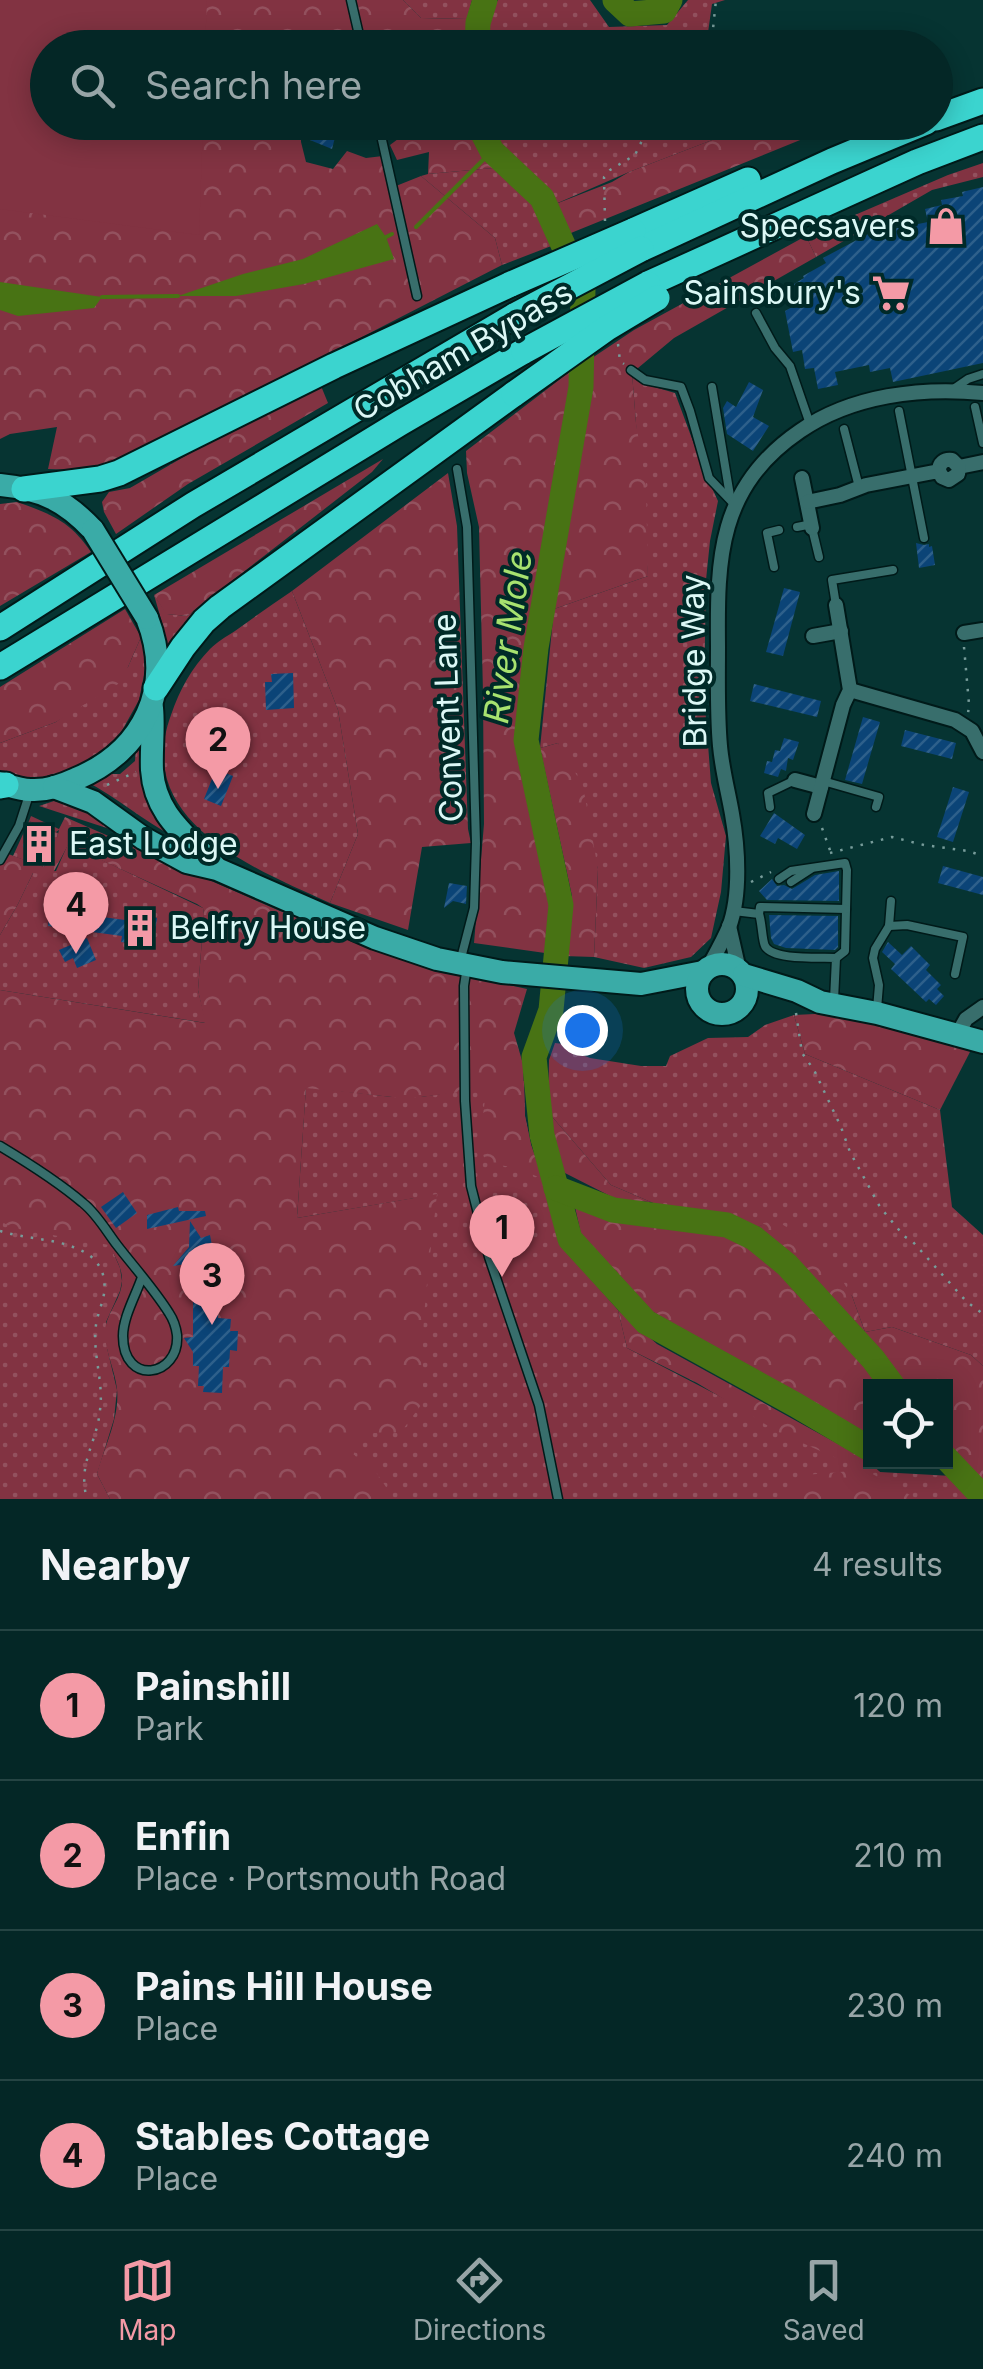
<!DOCTYPE html>
<meta charset="utf-8">
<style>
:root{--surface:#042726;--page:#123332;--text:#f1f3f6;--muted:#97a5a7;--line:#254443;--accent:#f49aa6}
body{margin:0;font-family:Inter,sans-serif;background:var(--page);color:var(--text)}
.controls{position:absolute;right:30px;bottom:30px;display:grid;overflow:hidden;border-radius:0px;box-shadow:0 5px 25px #0003}
.controls button{width:90px;height:90px;display:grid;place-items:center;padding:0;border:0;border-bottom:2px solid var(--line);background:var(--surface);color:var(--text);font:50px sans-serif}
.you{position:absolute;left:582px;top:1030px;width:35px;height:35px;margin:-25px;border:8px solid #fff;border-radius:50%;background:#1a73e8;box-shadow:0 0 0 15px #1a73e833}
.badge{display:grid;place-items:center;width:65px;height:65px;border-radius:50%;background:var(--accent);color:#111;font-size:32px;font-weight:700}
.pin{position:absolute;translate:-50% -82px;filter:drop-shadow(0 2px 5px #0008)}
.pin::after{content:'';position:absolute;top:52px;width:35px;height:30px;background:inherit;clip-path:polygon(0 0,100% 0,50% 100%)}
.list{margin:0;padding:0;list-style:none}
h2{display:flex;justify-content:space-between;align-items:center;height:130px;margin:0;padding:0 40px;font-size:42px}
h2 small{font-size:32px;font-weight:400;color:var(--muted)}
.list li{display:grid;grid-template-columns:65px 1fr auto;gap:30px;align-items:center;box-sizing:border-box;height:150px;padding:0 40px;border-top:2px solid var(--line)}
.list b{display:block;font-size:38px;white-space:nowrap}
.list p{margin:0;font-size:32px;white-space:nowrap;color:var(--muted)}
.list em{font-size:32px;font-style:normal;color:var(--muted)}
.icon{flex:none;width:55px;height:55px;fill:none;stroke:currentColor;stroke-width:2;stroke-linecap:round;stroke-linejoin:round}
.map{position:relative;flex:none;width:983px;height:1499px;overflow:hidden}
.search{position:absolute;background:var(--surface);box-shadow:0 5px 25px #0003;left:30px;right:30px;top:30px;height:110px;display:flex;align-items:center;gap:25px;box-sizing:border-box;padding:0 35px;border-radius:55px;color:var(--muted);font-size:38px}
.sheet{height:730px;background:var(--surface)}
nav{display:flex;justify-content:space-around;align-items:center;box-sizing:border-box;height:140px;border-top:2px solid var(--line);background:var(--surface);font-size:28px;color:var(--muted)}
nav a{display:grid;justify-items:center;gap:5px}
nav .on{color:var(--accent)}
.map>svg:first-child{display:block}
.grass{fill:url(#grass-dots)}
.forest{fill:url(#forest-crowns)}
.park{fill:#823342}
.water{fill:#487314}
.lines{fill:none;stroke-linecap:round;stroke-linejoin:round}
.stream{stroke:#487314;stroke-width:4}
.river{stroke:#487314;stroke-width:25}
.building{fill:url(#building-hatch)}
.lane-casing{stroke:#001a19;stroke-width:11}
.street-casing{stroke:#001a19;stroke-width:18}
.primary-casing{stroke:#001a19;stroke-width:26}
.highway-casing{stroke:#001a19;stroke-width:29}
.path{stroke:#779c9a;stroke-width:2.5;stroke-dasharray:2.5 8;stroke-linecap:butt}
.lane{stroke:#386e6c;stroke-width:8}
.street{stroke:#386e6c;stroke-width:14}
.primary{stroke:#3aaba7;stroke-width:22}
.highway{stroke:#3bd4cf;stroke-width:25}
.primary-bridge-casing{stroke:#001a19;stroke-width:26;stroke-linecap:butt}
.highway-bridge-casing{stroke:#001a19;stroke-width:29;stroke-linecap:butt}
.primary-bridge{stroke:#3aaba7;stroke-width:22}
.highway-bridge{stroke:#3bd4cf;stroke-width:25}
.labels{text-anchor:middle;stroke-width:8;stroke-linejoin:round;paint-order:stroke}
.poi-label{font-size:32px;fill:#dcf8f6;stroke:#002a28;text-anchor:end}
.street-label{font-size:32px;fill:#dcf8f6;stroke:#002a28}
.water-label{font-size:35px;font-style:italic;fill:#a7e26f;stroke:#002a28}
</style>
<div class="map">
<svg width="983" height="1499" viewBox="0 0 983 1499">
<defs>
<pattern id="grass-dots" width="8" height="8" patternUnits="userSpaceOnUse" patternTransform="scale(2.5)"><rect width="8" height="8" fill="#823342"/><path d="M2 2h.1M6 6h.1" fill="none" stroke="#93515e" stroke-width="1.8" stroke-linecap="round"/></pattern>
<pattern id="forest-crowns" width="20" height="18" patternUnits="userSpaceOnUse" patternTransform="scale(2.5)"><rect width="20" height="18" fill="#823342"/><path d="M2 6a3 3 0 1 1 6 0M12 15a3 3 0 1 1 6 0" fill="none" stroke="#93515e"/></pattern>
<pattern id="building-hatch" width="6" height="6" patternUnits="userSpaceOnUse" patternTransform="scale(2.5)"><rect width="6" height="6" fill="#0b4477"/><path d="M-1 1l2-2M0 6l6-6M5 7l2-2" fill="none" stroke="#2e608b"/></pattern>
</defs>
<rect width="100%" height="100%" fill="#063432"/>
<g class="grass">
<path d="M403,0H472L467,19L421,18Z"/>
<path d="M498,0H590L609,27L667,25L688,0H725L712,4L706,47H487L489,15Z"/>
<path d="M491,123H756L755,126L746,127L629,172L553,205L534,179L498,144Z"/>
<path d="M983,163V177L932,190L816,257L806,236L948,175Z"/>
<path d="M493,168L536,201L554,245L502,265L495,238L421,176L428,174Z"/>
<path d="M632,373L644,384L675,393L704,471L718,501L710,541L706,580L704,693L711,783L726,836L721,892L711,938L691,957L644,968L594,957L598,869L558,743L540,748L554,609L648,576Z"/>
<path d="M292,591L338,710L358,834L330,903C253,868 132,821 171,715C180,689 191,669 210,649C217,642 227,636 235,631C254,617 273,604 292,591Z"/>
<path d="M154,595L167,614L187,616L200,606L168,658L163,626Z"/>
<path d="M141,637L147,660L139,700L114,745L75,769L31,780L0,774V743L56,722L128,667Z"/>
<path d="M146,736L175,837C143,821 117,797 85,781L103,774H120L135,761L136,747Z"/>
<path d="M54,801L91,811L119,832L39,806Z"/>
<path d="M29,821L58,833L57,842L44,867L13,856Z"/>
<path d="M68,844L203,908L204,914L198,990L206,1023L0,990V935L18,904L33,873L56,871Z"/>
<path d="M794,1015L805,1054L940,1110L952,1207L983,1235V1366L971,1355L892,1327L865,1332L852,1296L773,1220L756,1228L743,1221L672,1211L611,1185L548,1112L549,1060L555,1043L572,1045L580,1054L590,1058L641,1066H666L670,1056L708,1038L748,1037L765,1025Z"/>
<path d="M524,1081L525,1116L531,1145L547,1191L560,1244L618,1310L627,1348L723,1398L880,1472L952,1476L975,1499H330L316,1459L415,1198L297,1218L306,1087L392,1097H421Z"/>
<path d="M0,1161L110,1245L120,1268L122,1281L120,1291L106,1322L107,1348L117,1390L114,1419L97,1474L110,1499H0Z"/>
</g>
<g class="forest">
<path d="M162,0H403L421,18L467,19L465,47L106,48Z"/>
<path d="M131,123H301V142L306,162L333,169L347,151L366,158L383,156L396,186L421,176L495,238L502,265L218,411L141,455L82,470L48,469L57,427L10,434L0,439V154Z"/>
<path d="M424,123H474L484,155L493,168L428,174L429,152L397,160L390,145L410,130L424,126Z"/>
<path d="M772,123H842L566,235L553,205L612,182L629,172L746,127Z"/>
<path d="M806,236L816,257L674,338L632,373L636,423L646,484L648,576L554,609L588,403L592,358L634,330Z"/>
<path d="M572,370V388L521,677L518,749L551,904L545,953L474,943L484,824L483,693L479,527L467,473L466,451Z"/>
<path d="M321,386L328,403L188,484L116,534L104,512L102,502L109,492L130,488L206,444Z"/>
<path d="M383,459L372,472L187,616L166,614L154,595Z"/>
<path d="M448,473L457,526L468,829L471,843L422,847L408,930L330,903L358,834L338,710L292,591Z"/>
<path d="M17,502C51,514 70,521 91,552L0,606V504Z"/>
<path d="M125,609L141,637L128,667L118,684L56,722L0,743V687Z"/>
<path d="M558,743L583,786L598,869L594,957L564,956L572,896L540,748Z"/>
<path d="M31,816L59,829L65,817L280,911L340,934L463,975L527,989L514,1033L523,1064L525,1116L531,1145L543,1179L517,1168L486,1163C474,1132 486,1119 485,1089L421,1097H392L306,1088L297,1218L437,1194C430,1262 418,1332 424,1401L404,1428L395,1433H370L353,1447L355,1456L368,1460L394,1499H110L97,1474C104,1447 120,1418 117,1389C115,1371 106,1353 105,1335C104,1315 121,1301 122,1282C123,1269 115,1257 109,1245L13,1228L0,1221V990L205,1023L198,990L204,914L203,908L197,904L68,845L52,875L33,873L18,904L0,935V851L44,867L56,842L59,830L56,832L29,821Z"/>
<path d="M835,1013L971,1050L940,1110L805,1054L794,1015Z"/>
<path d="M548,1112L611,1185L651,1202L618,1200L561,1171L557,1165Z"/>
<path d="M575,1207L634,1225L681,1226L725,1233L755,1248L842,1332L884,1386H870V1436L834,1420L645,1307L581,1234Z"/>
<path d="M773,1219L822,1248L852,1296L865,1332L892,1327L971,1355L983,1366V1484L946,1441V1386H901L823,1290L756,1228Z"/>
<path d="M618,1310L657,1344L867,1460L880,1472H869L917,1499H781L780,1494L805,1475L863,1470L780,1433L697,1383L627,1348Z"/>
</g>
<path class="park" d="M0,0H207L205,47L48,48V122L203,123L199,235L0,209Z"/>
<g class="water">
<path d="M377,224L386,237L394,259L304,284L236,296H178L243,274L303,259Z"/>
<path d="M0,282L102,297L94,308L18,316L0,310Z"/>
</g>
<g class="lines">
<g class="stream">
<path d="M416,227L492,151"/>
<path d="M386,237L392,234"/>
<path d="M102,297L178,296"/>
</g>
<g class="river">
<path d="M615,0L630,14L664,11L670,0"/>
<path d="M477,48L478,23L485,0"/>
<path d="M477,122L492,151L542,198L583,289L581,387L536,648L526,740L561,905L551,1010L534,1057L542,1135L570,1239L646,1322L796,1405L870,1449"/>
<path d="M556,1188L613,1210L727,1225L754,1238L787,1265L873,1359L893,1386"/>
<path d="M946,1458L983,1497"/>
</g>
</g>
<g class="building">
<path d="M311,122H330L338,126L332,149L305,138Z"/>
<path d="M983,187V363L893,382L890,368L870,372L869,365L835,372L838,385L818,389L814,368L805,369L802,350L793,352L785,311L803,301L794,284L804,278L803,276L826,263L823,258L868,234L928,222L925,209L942,205L941,200L963,196L962,192Z"/>
<path d="M749,382L763,390L753,417L769,426L753,451L727,434L723,408L727,401L736,407Z"/>
<path d="M916,543L924,545L929,544V547L932,546L935,565L919,568Z"/>
<path d="M784,588L800,592L783,656L766,652Z"/>
<path d="M293,673L294,708L266,710L265,682H272L271,674Z"/>
<path d="M754,684L821,701L817,717L750,701Z"/>
<path d="M863,717L880,722L862,784L845,780Z"/>
<path d="M905,730L956,743L952,759L901,746Z"/>
<path d="M784,738L799,742L793,760L788,758L786,771L781,769L778,777L764,773L767,761L772,762L775,750L780,751Z"/>
<path d="M216,769L233,776L221,806L204,799Z"/>
<path d="M953,787L969,792L953,842L937,837Z"/>
<path d="M774,813L805,835L797,849L778,838L775,844L760,836Z"/>
<path d="M29,830L55,840L48,856L33,850L26,853L23,846Z"/>
<path d="M943,866L983,877V895L938,883Z"/>
<path d="M839,871V901L767,900L759,891L772,879L777,886L784,885L792,889L815,875Z"/>
<path d="M449,883L467,886L466,904L453,901L444,908Z"/>
<path d="M50,907L73,909L72,913L125,920V914L157,918L153,947L121,942L122,936L48,926Z"/>
<path d="M769,915L838,916V947L835,950L786,948L774,944L771,938Z"/>
<path d="M87,938L96,960L77,968L73,958L65,962L59,950Z"/>
<path d="M888,942L902,955L911,946L930,965L926,970L941,985L937,989L944,996L936,1005L929,999L926,1002L891,969L895,964L882,952Z"/>
<path d="M123,1192L137,1213L116,1228L101,1207Z"/>
<path d="M178,1207L179,1211H205L206,1216L147,1229V1215Z"/>
<path d="M190,1221L201,1238L210,1235L219,1282L218,1318L231,1319L230,1331H238L237,1351L230,1350L229,1367H223L222,1393L203,1392L204,1386H198L199,1366H193V1352L184,1338L193,1337V1263L173,1266L189,1247Z"/>
</g>
<g class="lines">
<g class="lane-casing">
<g id="lane">
<path d="M351,0L362,48"/>
<path d="M378,122L417,296"/>
<path d="M756,313L775,348L790,366L810,424"/>
<path d="M631,370L645,380L681,387L690,411L709,478L734,504"/>
<path d="M712,387L730,496"/>
<path d="M952,390L968,379L983,374"/>
<path d="M975,407L983,443"/>
<path d="M899,411L924,538"/>
<path d="M844,429L859,487"/>
<path d="M457,469L467,527L476,843L474,908L460,962"/>
<path d="M797,527L812,524"/>
<path d="M812,528L819,557"/>
<path d="M774,567L767,533L779,530"/>
<path d="M836,605L832,580L893,570"/>
<path d="M823,781L879,797L876,807"/>
<path d="M770,807L768,793L795,780"/>
<path d="M0,860L19,826L29,795"/>
<path d="M779,879L791,871L845,863L847,870L845,951L836,958"/>
<path d="M791,882L811,869"/>
<path d="M734,911L759,914C762,922 762,940 765,946C773,961 821,957 836,958L834,1000"/>
<path d="M759,914L760,907L846,909"/>
<path d="M889,926L907,925L963,937L955,974"/>
<path d="M467,966L464,986L465,1101L471,1186L489,1257L539,1405L558,1499"/>
<path d="M877,1009L879,985L873,958L875,949L889,926L891,901"/>
<path d="M0,1146C25,1161 62,1185 83,1203C97,1214 107,1232 117,1245C134,1267 154,1289 169,1313C173,1319 176,1327 177,1335C180,1377 123,1387 123,1336C123,1317 136,1295 142,1277"/>
</g>
</g>
<g class="street-casing">
<g id="street">
<path d="M959,467L983,462"/>
<path d="M802,478L812,528"/>
<path d="M807,502L840,495L866,485L939,471C939,463 944,459 952,460L959,467L958,474L949,480L942,477L939,471"/>
<path d="M964,633L983,630"/>
<path d="M813,636L841,631"/>
<path d="M850,690L955,720L972,731L983,752"/>
<path d="M795,780L821,787"/>
<path d="M814,814L843,705L850,690L836,605"/>
<path d="M729,926L739,970"/>
<path d="M708,968C715,955 723,941 729,927C741,895 738,847 732,814C728,791 722,769 720,746C717,714 718,680 718,647C717,558 718,487 800,431C852,395 921,387 983,393"/>
<path d="M957,1035L966,1019L983,1007"/>
</g>
</g>
<g class="primary-casing">
<g id="primary">
<path d="M0,485C41,489 65,500 93,530"/>
<path d="M152,708C154,729 151,749 152,770C155,816 188,836 215,867"/>
<path d="M0,783C10,786 21,790 31,790C46,791 63,785 76,779C143,751 175,688 147,618"/>
<path d="M54,787L93,802L143,838L187,862L217,869L375,938L437,959L502,972L641,984L703,972"/>
<circle cx="722" cy="989" r="25"/>
<path d="M744,975L797,991L820,1002L877,1013L983,1042"/>
</g>
</g>
<g class="highway-casing">
<g id="highway">
<path d="M936,118L983,101"/>
<path d="M633,231L748,180"/>
<path d="M641,249L832,161L926,122"/>
<path d="M648,284L917,162L983,137"/>
<path d="M24,489L100,479L119,473L334,366L511,284"/>
<path d="M0,628L193,505L516,315"/>
<path d="M0,667L400,423L524,351"/>
<path d="M156,688L183,647L204,621L220,607L514,394"/>
<path d="M0,786L6,785"/>
</g>
</g>
<g class="path">
<path d="M711,48L716,0"/>
<path d="M605,221L604,177L610,170L635,155L651,122"/>
<path d="M618,344L620,361L624,364"/>
<path d="M964,647L969,704L968,714"/>
<path d="M107,785L136,772"/>
<path d="M822,828L831,853"/>
<path d="M830,853L892,837L924,845L968,851L983,856"/>
<path d="M751,882L771,872"/>
<path d="M796,1013L802,1053L814,1070L841,1127L850,1152L880,1207L904,1236L913,1242L966,1301L983,1314"/>
<path d="M0,1231C28,1240 64,1238 89,1255C97,1261 103,1270 104,1280C107,1296 98,1310 96,1325C92,1353 104,1382 100,1410C97,1443 77,1464 87,1499"/>
</g>
<use href="#lane" class="lane"/>
<use href="#street" class="street"/>
<use href="#primary" class="primary"/>
<use href="#highway" class="highway"/>
<g class="primary-bridge-casing">
<path id="primary-bridge" d="M93,530L147,618"/>
</g>
<g class="highway-bridge-casing">
<g id="highway-bridge">
<path d="M511,284L633,231"/>
<path d="M516,315L641,249"/>
<path d="M524,351L648,284"/>
<path d="M514,394L607,328L657,298"/>
</g>
</g>
<use href="#primary-bridge" class="primary-bridge"/>
<use href="#highway-bridge" class="highway-bridge"/>
</g>
<defs>
<g id="shop-bare" transform="scale(3)"><path d="M-5-2.5h2.3a2.7 3.5 0 0 1 5.4 0H5L5.5 6h-11ZM-1.5-2.5h3a1.5 2.3 0 0 0-3 0Z" fill="#f49aa6" stroke="#002a28" stroke-width="2.5" paint-order="stroke"/></g>
<g id="supermarket-bare" transform="scale(3)"><path d="M-6-5.5h2.5l.6 2H6L4.5 2H-2.5L-4.4-4H-6ZM-1.5 3.2a1.3 1.3 0 1 0 .1 0ZM3 3.2a1.3 1.3 0 1 0 .1 0Z" fill="#f49aa6" stroke="#002a28" stroke-width="2.5" paint-order="stroke"/></g>
<g id="building-bare" transform="scale(3)"><path d="M-4-6H4V6H1V3H-1V6H-4ZM-2.5-4.3h1.7v1.8h-1.7ZM.8-4.3h1.7v1.8H.8ZM-2.5-1h1.7V.8h-1.7ZM.8-1h1.7V.8H.8Z" fill="#f49aa6" stroke="#002a28" stroke-width="2.5" paint-order="stroke"/></g>
</defs>
<g fill-rule="evenodd">
<use href="#shop-bare" x="946" y="226"/>
<use href="#supermarket-bare" x="891" y="293"/>
<use href="#building-bare" x="39" y="844"/>
<use href="#building-bare" x="140" y="928"/>
</g>
<g class="labels">
<g class="poi-label">
<text x="916" y="237">Specsavers</text>
<text x="861" y="304">Sainsbury's</text>
<text x="69" y="855" text-anchor="start">East Lodge</text>
<text x="170" y="939" text-anchor="start">Belfry House</text>
</g>
<g class="street-label">
<text transform="translate(463 351) rotate(-30)" y="11">Cobham Bypass</text>
<text transform="translate(694 661) rotate(-91)" y="11">Bridge Way</text>
<text transform="translate(448 718) rotate(-92)" y="11">Convent Lane</text>
</g>
<g class="water-label">
<text transform="translate(508 637) rotate(-82)" y="12">River Mole</text>
</g>
</g>
</svg>
<div class="controls">
<button><svg class="icon" aria-label="locate" viewBox="0 0 24 24"><circle cx="12" cy="12" r="6"/><path d="M12 2v4M12 18v4M2 12h4M18 12h4"/></svg></button>
</div>
<div class="you"></div>
<div class="pin badge" style="left:502px;top:1277px">1</div>
<div class="pin badge" style="left:218px;top:789px">2</div>
<div class="pin badge" style="left:212px;top:1325px">3</div>
<div class="pin badge" style="left:76px;top:954px">4</div>
<div class="search"><svg class="icon" aria-label="search" viewBox="0 0 24 24"><circle cx="10" cy="10" r="6"/><path d="M15 15l6 6"/></svg>Search here</div>
</div>
<section class="sheet">
<h2>Nearby<small>4 results</small></h2>
<ul class="list">
<li><span class="badge">1</span><div><b>Painshill</b><p>Park</p></div><em>120 m</em></li>
<li><span class="badge">2</span><div><b>Enfin</b><p>Place · Portsmouth Road</p></div><em>210 m</em></li>
<li><span class="badge">3</span><div><b>Pains Hill House</b><p>Place</p></div><em>230 m</em></li>
<li><span class="badge">4</span><div><b>Stables Cottage</b><p>Place</p></div><em>240 m</em></li>
</ul>
</section>
<nav>
<a class="on"><svg class="icon" aria-label="map" viewBox="0 0 24 24"><path d="M3 6l6-2 6 2 6-2v14l-6 2-6-2-6 2zM9 4v14M15 6v14"/></svg>Map</a>
<a><svg class="icon" aria-label="directions" viewBox="0 0 24 24"><path d="M12 3l9 9-9 9-9-9zM9 14v-3h6M13 9l2 2-2 2"/></svg>Directions</a>
<a><svg class="icon" aria-label="saved" viewBox="0 0 24 24"><path d="M7 4h10v16l-5-4-5 4z"/></svg>Saved</a>
</nav>
